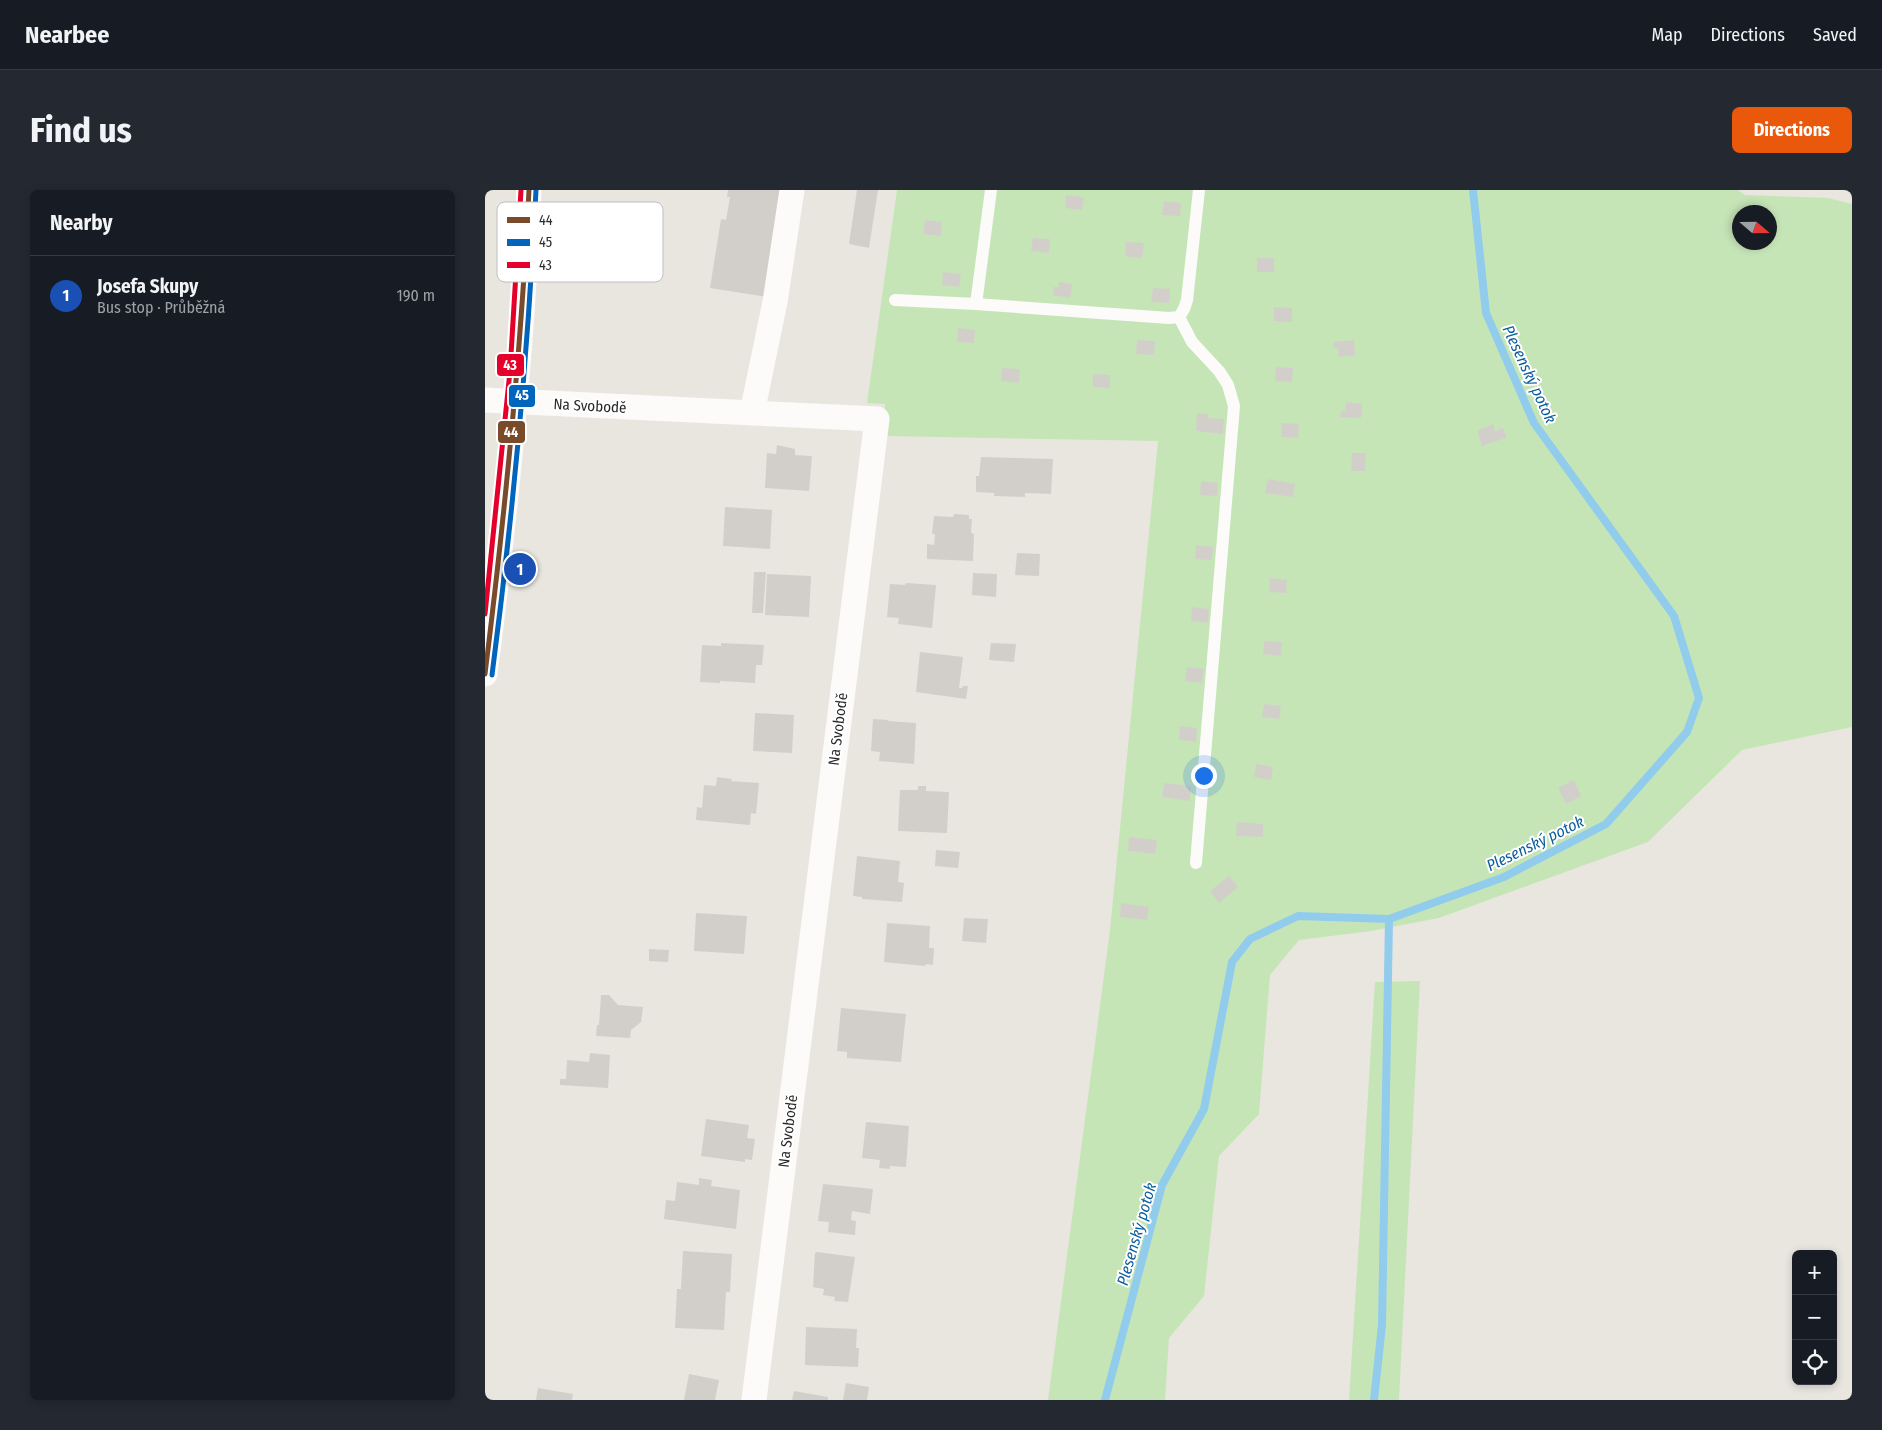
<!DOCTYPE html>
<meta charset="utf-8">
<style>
:root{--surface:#171b24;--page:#242831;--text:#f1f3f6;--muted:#9ea1a6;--line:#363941;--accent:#ea580c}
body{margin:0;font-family:"Fira Sans Condensed",sans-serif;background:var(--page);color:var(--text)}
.controls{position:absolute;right:15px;bottom:15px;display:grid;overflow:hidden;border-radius:8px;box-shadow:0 2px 8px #0003}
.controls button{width:45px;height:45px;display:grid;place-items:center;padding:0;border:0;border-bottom:1px solid var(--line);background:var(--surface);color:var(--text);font:25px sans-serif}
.compass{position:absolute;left:1247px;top:15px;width:45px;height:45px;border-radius:50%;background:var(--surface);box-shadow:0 2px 8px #0003;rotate:110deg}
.you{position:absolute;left:718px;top:585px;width:18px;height:18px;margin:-12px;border:4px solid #fff;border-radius:50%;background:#1a73e8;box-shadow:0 0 0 8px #1a73e833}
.badge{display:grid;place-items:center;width:32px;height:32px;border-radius:50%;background:var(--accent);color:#fff;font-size:16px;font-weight:700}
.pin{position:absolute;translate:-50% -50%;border:2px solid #fff;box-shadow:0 1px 5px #0006}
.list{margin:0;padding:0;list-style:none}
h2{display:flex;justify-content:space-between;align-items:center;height:65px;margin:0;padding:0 20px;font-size:21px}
h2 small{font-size:16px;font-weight:400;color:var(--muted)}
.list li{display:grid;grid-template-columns:32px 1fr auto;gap:15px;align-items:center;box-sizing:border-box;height:80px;padding:0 20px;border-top:1px solid var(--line)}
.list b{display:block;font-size:19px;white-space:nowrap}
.list p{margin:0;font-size:16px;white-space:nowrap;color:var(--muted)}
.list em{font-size:16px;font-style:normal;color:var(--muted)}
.icon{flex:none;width:28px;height:28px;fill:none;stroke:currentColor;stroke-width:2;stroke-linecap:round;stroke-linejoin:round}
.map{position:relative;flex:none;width:1367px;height:1210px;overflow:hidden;border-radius:8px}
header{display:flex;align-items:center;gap:30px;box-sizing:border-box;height:70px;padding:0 25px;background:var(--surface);border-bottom:1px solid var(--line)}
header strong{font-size:24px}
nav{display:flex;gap:28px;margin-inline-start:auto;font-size:18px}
.intro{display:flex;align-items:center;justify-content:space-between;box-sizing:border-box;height:120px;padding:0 30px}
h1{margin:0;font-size:35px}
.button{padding:12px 22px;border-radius:8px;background:var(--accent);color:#fff;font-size:18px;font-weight:700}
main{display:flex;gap:30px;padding:0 30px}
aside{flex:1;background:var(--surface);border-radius:8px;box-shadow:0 2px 8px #0003}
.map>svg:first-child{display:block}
.green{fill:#c6e5b7;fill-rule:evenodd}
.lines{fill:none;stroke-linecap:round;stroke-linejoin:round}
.stream{stroke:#91cced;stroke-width:8}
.building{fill:#d2cfcb}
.lane{stroke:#fcfbfa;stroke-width:12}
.street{stroke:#fcfbfa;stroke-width:25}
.bus-1-casing{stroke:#fff;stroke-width:9}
.bus-2-casing{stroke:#fff;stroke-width:9}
.bus-3-casing{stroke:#fff;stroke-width:9}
.bus-1{stroke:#7a4b2a;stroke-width:5}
.bus-2{stroke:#0065bd;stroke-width:5}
.bus-3{stroke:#e4002b;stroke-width:5}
.labels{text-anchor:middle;stroke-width:4;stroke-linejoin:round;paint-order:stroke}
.street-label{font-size:15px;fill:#2a2a2a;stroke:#fff}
.water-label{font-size:16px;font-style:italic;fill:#095d9f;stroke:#fff}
.key{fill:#fff;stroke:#bfbfbf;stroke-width:1}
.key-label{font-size:14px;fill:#2a2a2a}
.line-badge{stroke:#fff;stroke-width:2}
.badge-label{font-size:14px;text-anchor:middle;font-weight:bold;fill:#fff}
</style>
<header>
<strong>Nearbee</strong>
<nav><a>Map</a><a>Directions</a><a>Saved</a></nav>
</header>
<div class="intro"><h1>Find us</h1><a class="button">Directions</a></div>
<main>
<aside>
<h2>Nearby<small></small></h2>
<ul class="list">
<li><span class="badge" style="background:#1a4fb4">1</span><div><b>Josefa Skupy</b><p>Bus stop · Průběžná</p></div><em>190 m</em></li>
</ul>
</aside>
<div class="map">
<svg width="1367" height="1210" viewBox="0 0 1367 1210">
<rect width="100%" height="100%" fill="#e9e6e0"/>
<g class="green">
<path d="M412,0H1253L1260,5L1343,8L1367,14V537L1257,560L1163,652L954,728L886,741L814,750L785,785L774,924L734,966L719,1106L684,1148L680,1210H563L625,740L673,251L399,246L400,214L382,213ZM1254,22H1284V52H1254Z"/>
<path d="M935,791L914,1210H864L890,792Z"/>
</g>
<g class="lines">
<g class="stream">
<path d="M620,1210L677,995L719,919L747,772L765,749L813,726L904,729L1019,687L1121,634L1202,542L1214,508L1189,426L1049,233L1001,123L988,0"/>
<path d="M889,1210L897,1135L904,729"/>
</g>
</g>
<g class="building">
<path d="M243,0H300L282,107L225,98L236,29L241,30L245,7H242Z"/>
<path d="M372,0H393L384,58L364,54Z"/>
<path d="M581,5L599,7L597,20L580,18Z"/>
<path d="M679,11L696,13L695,26L677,25Z"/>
<path d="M440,30L457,32L456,46L438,44Z"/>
<path d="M548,48L565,49L564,63L546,61Z"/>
<path d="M641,52L659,53L657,68L640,66Z"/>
<rect x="772" y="68" width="17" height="14"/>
<path d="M458,82L476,84L474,97L457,95Z"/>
<path d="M574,92L587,94L585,108L568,105L569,97H574Z"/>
<path d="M668,98L685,99L684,113L666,112Z"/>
<path d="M789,117L807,118V132L789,131Z"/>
<path d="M473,138L490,140L489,153L472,152Z"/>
<path d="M652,150L670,151L669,165L651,164Z"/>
<path d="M869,150L870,165L854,167L853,158H849L848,152Z"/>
<path d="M791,177L808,178L807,192L790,191Z"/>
<path d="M517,178L535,179L534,193L516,191Z"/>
<path d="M608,184L625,185V198L608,197Z"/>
<path d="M861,212L877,214L876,228L855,227L856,221H860Z"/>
<path d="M712,223L723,224V228L739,229L738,244L711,241Z"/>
<path d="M797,233L814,234L813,248L796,247Z"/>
<path d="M1008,234L1010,241L1018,238L1021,248L997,256L992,241Z"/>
<path d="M292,255L310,259V265L327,266L324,301L280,298L282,263L291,264Z"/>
<path d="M867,263H881L880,281H866Z"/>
<path d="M496,267L568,269L566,304L540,303V307L509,306V303L491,302V286H494Z"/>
<path d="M783,289L810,294L808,307L780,303Z"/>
<path d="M716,291L733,293L732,306L715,305Z"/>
<path d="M240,317L287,320L285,359L238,356Z"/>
<path d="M469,324L484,325V329H487L486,343L489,344L488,371L442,369V354L449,355L450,344H447L449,326L468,327Z"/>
<path d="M711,355L728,357L727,370L710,369Z"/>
<path d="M532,363L555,364L554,386L530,385Z"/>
<path d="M269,382H281L278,423H267Z"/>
<path d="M488,383L512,384L511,407L487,405Z"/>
<path d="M282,384L326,386L324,427L280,425Z"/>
<path d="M785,388L802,390L801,403L784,402Z"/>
<path d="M421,393L451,395L447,438L413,434L414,428L402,427L405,394L420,395Z"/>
<path d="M707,417L724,419L723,433L706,431Z"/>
<path d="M779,451L797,452L796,466L778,464Z"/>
<path d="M236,453L279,455L277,475H271L270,493L235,491V493L215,492L217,455L236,456Z"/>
<path d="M506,453L531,454L529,472L504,470Z"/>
<path d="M435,462L478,467L474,498H477L478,496H483L481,509L431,502Z"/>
<path d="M702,477L719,479L717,493L700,491Z"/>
<path d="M779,514L796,516L794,529L777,527Z"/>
<path d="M270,523L309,525L307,563L268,561Z"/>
<path d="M388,529L404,530L403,531L431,533L429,574L394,571L395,562L386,561Z"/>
<path d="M695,536L712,538L711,552L694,550Z"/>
<path d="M771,574L788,577L786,590L769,587Z"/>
<path d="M232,587L247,589L246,591L274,593L271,624L266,623L265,635L211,630L212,617L217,618L219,595L231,596Z"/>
<path d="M1089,590L1096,606L1081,614L1073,598Z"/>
<path d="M679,593L706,596L705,611L677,607Z"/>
<path d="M433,596H441V601L464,602L462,643L413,641L415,600H433Z"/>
<path d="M752,632L778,634V647L751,646Z"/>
<path d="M644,647L672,650L670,664L643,661Z"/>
<path d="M451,660L475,662L473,678L450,676Z"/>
<path d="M372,666L415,671L413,692L419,693L417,712L377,709V707L368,706Z"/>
<path d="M744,686L753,697L734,713L725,701Z"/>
<path d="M636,713L664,717L662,730L635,727Z"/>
<path d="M211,723L262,726L259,764L209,761Z"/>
<path d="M479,728L503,729L501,753L477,751Z"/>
<path d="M402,733L445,736L444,758H449L448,775L441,774L440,776L399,772Z"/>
<path d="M164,759L184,760L183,772L164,771Z"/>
<path d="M116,805H124L133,815L158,817L156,832L146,840L145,848L111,846L112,835H114Z"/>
<path d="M356,818L421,824L416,872L362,868V862L352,861Z"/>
<path d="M105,863L125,865L123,898L75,895V889H81L82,870L104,872Z"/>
<path d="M221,929L264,935L262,948L270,949L267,970L260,969V972L216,966Z"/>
<path d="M381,932L424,936L421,977L405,976V979L394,978L395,970L377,968Z"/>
<path d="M214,988L227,990L226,996L255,1000L251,1039L179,1029L181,1010L190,1011L192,992L214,995Z"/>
<path d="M338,994L388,999L385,1024L367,1021L366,1030L371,1031L370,1045L343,1042L344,1032L333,1031Z"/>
<path d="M198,1061L247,1064L245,1102H241L239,1140L190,1138L192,1099H196Z"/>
<path d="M332,1062L370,1067L363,1112L349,1111L350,1107L338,1105L339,1099L328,1097L330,1063Z"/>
<path d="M321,1137L372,1139L371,1158H374L373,1177L320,1175Z"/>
<path d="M204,1184L234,1190L230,1210H199Z"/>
<path d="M361,1193L384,1197L382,1210H358Z"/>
<path d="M53,1198L88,1204L87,1210H51Z"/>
<path d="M309,1201L343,1207V1210H307Z"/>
</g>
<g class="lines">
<g class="lane">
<path d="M410,110L491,114L684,128L694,127L699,119L702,110L714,0"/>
<path d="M491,114L506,0"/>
<path d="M694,127L707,152L734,181L743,195L749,216L711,673"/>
</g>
<g class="street">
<path d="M0,210L392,229L269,1210"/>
<path d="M267,223L290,112L307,0"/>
<path d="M0,484C21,323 37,162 44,0"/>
</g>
<g class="bus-1-casing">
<path id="bus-1" d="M0,484C20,323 36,162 44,0"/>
</g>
<g class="bus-2-casing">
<path id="bus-2" d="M7,485C28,324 43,163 51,0"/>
</g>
<g class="bus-3-casing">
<path id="bus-3" d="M0,424L25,181L36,0"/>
</g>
<use href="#bus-1" class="bus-1"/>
<use href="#bus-2" class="bus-2"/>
<use href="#bus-3" class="bus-3"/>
</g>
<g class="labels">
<g class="street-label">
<text transform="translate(105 216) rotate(3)" y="5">Na Svobodě</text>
<text transform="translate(353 539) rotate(-83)" y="5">Na Svobodě</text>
<text transform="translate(303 941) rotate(-83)" y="5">Na Svobodě</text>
</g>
<g class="water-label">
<text transform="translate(1045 184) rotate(65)" y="6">Plesenský potok</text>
<text transform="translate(1050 653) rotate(-26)" y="6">Plesenský potok</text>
<text transform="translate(651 1044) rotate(-74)" y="6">Plesenský potok</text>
</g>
</g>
<rect x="12" y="12" width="166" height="80" rx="8" class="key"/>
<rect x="22" y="27" width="23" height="6" fill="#7a4b2a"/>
<rect x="22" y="49" width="23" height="7" fill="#0065bd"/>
<rect x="22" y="72" width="23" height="6" fill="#e4002b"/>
<g class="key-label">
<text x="54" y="35">44</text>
<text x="54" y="57">45</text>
<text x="54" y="80">43</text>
</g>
<g class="line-badge">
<rect x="11" y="163" width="29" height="24" rx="5" fill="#e4002b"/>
<rect x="23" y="194" width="28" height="24" rx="5" fill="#0065bd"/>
<rect x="12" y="230" width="29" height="24" rx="5" fill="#7a4b2a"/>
</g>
<g class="badge-label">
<text x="25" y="180">43</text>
<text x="37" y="210">45</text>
<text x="26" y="247">44</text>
</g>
</svg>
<div class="controls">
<button>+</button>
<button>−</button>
<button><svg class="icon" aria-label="locate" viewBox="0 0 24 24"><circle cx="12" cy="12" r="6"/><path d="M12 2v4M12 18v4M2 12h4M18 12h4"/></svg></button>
</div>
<svg class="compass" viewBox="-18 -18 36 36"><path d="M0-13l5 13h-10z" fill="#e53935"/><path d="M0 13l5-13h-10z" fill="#9ea1a6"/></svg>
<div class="you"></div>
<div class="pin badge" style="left:35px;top:379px;background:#1a4fb4">1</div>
</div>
</main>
